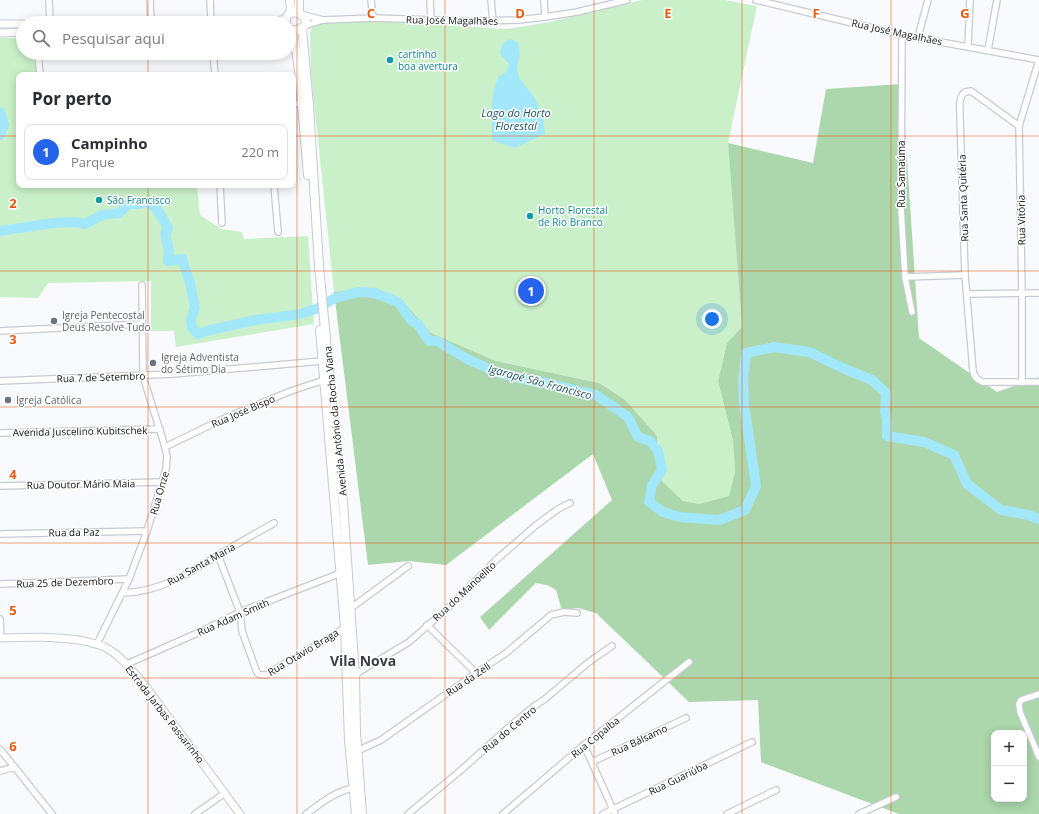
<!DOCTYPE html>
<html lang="pt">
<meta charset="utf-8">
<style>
:root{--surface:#fff;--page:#f2f2f3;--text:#2b2b33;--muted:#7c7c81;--line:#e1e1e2;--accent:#2563eb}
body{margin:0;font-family:"Open Sans",sans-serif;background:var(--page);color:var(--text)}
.controls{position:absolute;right:12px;bottom:12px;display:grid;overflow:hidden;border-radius:8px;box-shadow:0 2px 10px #0003}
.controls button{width:36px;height:36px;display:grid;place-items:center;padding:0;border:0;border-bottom:1px solid var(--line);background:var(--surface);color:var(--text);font:20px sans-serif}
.you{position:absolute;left:712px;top:319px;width:14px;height:14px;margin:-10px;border:3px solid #fff;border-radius:50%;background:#1a73e8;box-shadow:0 0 0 6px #1a73e833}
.badge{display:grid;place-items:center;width:26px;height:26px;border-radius:50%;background:var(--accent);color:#fff;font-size:13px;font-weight:700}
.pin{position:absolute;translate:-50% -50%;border:2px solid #fff;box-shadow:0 1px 4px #0006}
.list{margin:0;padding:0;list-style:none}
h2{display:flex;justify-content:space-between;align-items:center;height:52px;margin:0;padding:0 16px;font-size:17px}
h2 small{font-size:13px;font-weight:400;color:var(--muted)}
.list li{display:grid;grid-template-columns:26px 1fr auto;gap:12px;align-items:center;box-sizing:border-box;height:56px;margin:0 8px 8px;padding:0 8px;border:1px solid var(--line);border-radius:8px}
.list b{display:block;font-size:15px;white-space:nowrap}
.list p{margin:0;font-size:13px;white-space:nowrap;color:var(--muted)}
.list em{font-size:13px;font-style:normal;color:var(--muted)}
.icon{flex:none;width:22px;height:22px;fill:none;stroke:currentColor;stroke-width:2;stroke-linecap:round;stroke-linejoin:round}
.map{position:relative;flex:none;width:1039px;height:814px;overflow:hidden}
.search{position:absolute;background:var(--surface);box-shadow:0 2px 10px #0003;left:16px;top:16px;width:280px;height:44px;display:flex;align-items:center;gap:10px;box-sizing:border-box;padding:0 14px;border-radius:22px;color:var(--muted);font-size:15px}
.panel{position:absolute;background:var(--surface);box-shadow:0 2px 10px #0003;left:16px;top:72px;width:280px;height:116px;border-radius:8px}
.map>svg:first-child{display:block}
.green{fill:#caf0c9}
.forest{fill:#acd6ab;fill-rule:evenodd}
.water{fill:#a2e8fa}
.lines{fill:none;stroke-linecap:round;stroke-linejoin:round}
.river{stroke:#a2e8fa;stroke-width:10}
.minor-casing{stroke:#c6cad3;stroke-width:8}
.tertiary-casing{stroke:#c6cad3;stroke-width:9}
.secondary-casing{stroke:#c6cad3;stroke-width:10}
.minor{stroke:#fff;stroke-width:5.5}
.tertiary{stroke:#fff;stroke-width:7}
.secondary{stroke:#fff;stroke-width:8}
.grid{fill:none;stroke:#e8590c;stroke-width:1;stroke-opacity:0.55}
.culture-dot{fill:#0f9aa8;stroke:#fff;stroke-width:1.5}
.worship-dot{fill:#6b7280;stroke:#fff;stroke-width:1.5}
.labels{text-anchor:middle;stroke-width:3;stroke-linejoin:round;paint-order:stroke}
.street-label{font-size:10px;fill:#101114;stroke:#fff}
.culture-label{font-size:10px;fill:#0d838f;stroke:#fff;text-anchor:start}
.worship-label{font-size:10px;fill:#5b616d;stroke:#fff;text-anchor:start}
.water-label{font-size:11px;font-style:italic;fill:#1a5461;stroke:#fff}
.district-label{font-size:14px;font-weight:bold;fill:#3a3d45;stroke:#fff}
.grid-label{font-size:13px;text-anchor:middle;font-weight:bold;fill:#e8590c;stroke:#fff;stroke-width:3;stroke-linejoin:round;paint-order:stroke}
</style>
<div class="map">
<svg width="1039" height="814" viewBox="0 0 1039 814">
<rect width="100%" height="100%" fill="#f9fafe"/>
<g class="green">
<path d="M642,0H725L757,6L728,143L742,327L727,343L718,381L733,441L735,472L729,496L699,504L683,501L662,481L666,468L657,436L599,383L496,361L431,333L400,298L376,289L334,292L311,74L310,33L312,27L316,23V22H387L459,26L506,29L550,22Z"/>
<path d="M0,38H23V53H37L38,75H19V185H197L200,215L221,229L242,232L244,239L308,236L314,324L176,347L174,331H151V281L48,283L38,298L0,297Z"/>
</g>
<path class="forest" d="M902,84L919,338L997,392L1039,377V814H899L761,762L758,700L689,702L596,613L578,608L562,610L556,590L547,585L536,583L489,630L480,617L612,500L593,454L446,565L409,561L368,565L334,292L376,289L400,298L431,333L496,361L599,383L625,400L657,436L662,470V481L683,501L699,504L729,496L735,472L733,441L718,381L727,343L742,327L728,143L813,163L826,89ZM994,733H1024V799H994Z"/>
<path class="water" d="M511,39L518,43L520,53L517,67L519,78L535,98L543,121L545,134L514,148L492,140C492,118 489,95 499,76L506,72L509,64L500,54C501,45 503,42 511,39Z"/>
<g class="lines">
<g class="river">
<path d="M0,112L4,125L0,135"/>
<path d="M0,231L53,223L75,222L85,224L102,215L119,213L128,204H137L148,202L157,209L168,228L165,234L169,251L168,261L182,259L190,283L195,308L191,319L192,328L198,334L210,330L256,320L300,314L316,309L335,298L359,292L375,293L398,302L412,321L418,324L429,341H437L467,359L496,372L526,380L546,383L596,395L628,417L638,437L650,441L658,451L662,470L652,485L649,502L663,512L679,517L719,520L745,510L756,486L744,404L743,380L746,353L774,347L809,352L847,370L872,380L886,393L885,411L887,420V436L924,442L954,455L967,484L1001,510L1028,515L1039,519"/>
</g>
<g class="minor-casing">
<g id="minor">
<path d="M49,0L50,23"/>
<path d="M150,0L151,23"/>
<path d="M210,0L211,23"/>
<path d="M371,0L373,18"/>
<path d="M430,0L431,20"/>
<path d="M491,0L493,21"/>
<path d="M544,0L545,17"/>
<path d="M756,0L902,35L1039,60"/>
<path d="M304,15L323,20L373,18L466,21L518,20L545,17L577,12L627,0"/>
<path d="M304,26L323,20"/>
<path d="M902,35L901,208L905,277L912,312"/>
<path d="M918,37L928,0"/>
<path d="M968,47L970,0"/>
<path d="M988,50L997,0"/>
<path d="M38,53L40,75"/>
<path d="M213,53L215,75"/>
<path d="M293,104L302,103"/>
<path d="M1019,126L971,91L965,92C958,97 960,108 960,116L965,275L973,371C974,377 977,379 982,382H1039"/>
<path d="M220,185L222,223"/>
<path d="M274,185L278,232"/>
<path d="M905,277L965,275"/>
<path d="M967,294L1039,293"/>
<path d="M0,331L142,324"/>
<path d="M0,381L173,374L322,361"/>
<path d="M1022,382V294L1019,126L1039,60"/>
<path d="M0,433L160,429"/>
<path d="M165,447L227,417L291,391L324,380"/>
<path d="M0,486L162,482"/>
<path d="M0,534L147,531"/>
<path d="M218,555L240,612L242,631L256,670L258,674L261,675H266L268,674L284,664L336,634L345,627"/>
<path d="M0,584L129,579"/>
<path d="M123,593C159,592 188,574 217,556C236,544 255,534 274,523"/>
<path d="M351,608L408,566"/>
<path d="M0,619L1,638"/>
<path d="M427,625L476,673"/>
<path d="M97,644L129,579L147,531L166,469L167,457L165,447L143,376L142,285"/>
<path d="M127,664L202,631L240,612L341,573"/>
<path d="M355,676L359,672L409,642L449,607L496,560L535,526L558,509L570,503"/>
<path d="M1039,694L1021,700L1019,704L1020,712L1039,757"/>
<path d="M584,745L615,814"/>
<path d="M0,749L52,814"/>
<path d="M357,751L381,740L476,673L506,653L551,615L564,612L577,613"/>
<path d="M592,762L686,718"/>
<path d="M0,771L15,767"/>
<path d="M195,814L225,793"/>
<path d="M306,814C320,804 335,791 354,788"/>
<path d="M408,814L460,771L509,727L533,707L545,699L589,662L612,646"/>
<path d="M503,814L584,745L689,662"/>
<path d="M603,814L752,742"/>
<path d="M727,814L776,790"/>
<path d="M859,814L896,797"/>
</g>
</g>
<g class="tertiary-casing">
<g id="tertiary">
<path d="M149,23L277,21L286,19"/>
<path d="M0,24H23"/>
<path d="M0,33L23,32"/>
<path d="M0,638C28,637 56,636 84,641C91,643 98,644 105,647C121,656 131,669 143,683L240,814"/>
</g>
</g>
<g class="secondary-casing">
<g id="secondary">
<path d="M290,0L291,12"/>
<path d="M299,0V12"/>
<path d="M286,23C284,0 323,21 297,30"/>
<path d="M302,28L309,106L319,266L336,445L343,502L355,676L356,733L362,814"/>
<path d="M293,30L299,70L308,175"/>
<path d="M320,330L345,627L349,740L356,814"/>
</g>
</g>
<use href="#minor" class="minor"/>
<use href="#tertiary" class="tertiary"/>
<use href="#secondary" class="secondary"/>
</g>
<path class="grid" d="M148,0V23M297,0V814M445,0V814M594,0V814M742,0V814M891,0V814M148,53V75M0,136H19M293,136H1039M148,185V814M0,271H1039M0,407H1039M0,543H1039M0,678H1039"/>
<g class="culture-dot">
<circle cx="390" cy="60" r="4"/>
<circle cx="99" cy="200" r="4"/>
<circle cx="530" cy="216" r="4"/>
</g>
<g class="worship-dot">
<circle cx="54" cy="321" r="4"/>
<circle cx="153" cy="363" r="4"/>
<circle cx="8" cy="400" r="4"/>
</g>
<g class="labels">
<g class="street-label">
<text transform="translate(452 20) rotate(1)" y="4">Rua José Magalhães</text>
<text transform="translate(897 32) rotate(12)" y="4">Rua José Magalhães</text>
<text transform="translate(901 174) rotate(-90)" y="4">Rua Samaúma</text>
<text transform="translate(963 198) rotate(-92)" y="4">Rua Santa Quitéria</text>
<text transform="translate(1021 220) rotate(-91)" y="4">Rua Vitória</text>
<text transform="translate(101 377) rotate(-2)" y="4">Rua 7 de Setembro</text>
<text transform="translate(243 411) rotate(-23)" y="4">Rua José Bispo</text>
<text transform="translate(335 421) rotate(-96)" y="4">Avenida Antônio da Rocha Viana</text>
<text transform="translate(80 431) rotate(-1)" y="4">Avenida Juscelino Kubitschek</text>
<text transform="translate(81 484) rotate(-1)" y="4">Rua Doutor Mário Maia</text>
<text transform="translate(159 493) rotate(-74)" y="4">Rua Onze</text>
<text transform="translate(74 532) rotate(-1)" y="4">Rua da Paz</text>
<text transform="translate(201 564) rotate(-29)" y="4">Rua Santa Maria</text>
<text transform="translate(65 582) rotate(-2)" y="4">Rua 25 de Dezembro</text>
<text transform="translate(464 591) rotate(-43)" y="4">Rua do Manoelito</text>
<text transform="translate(233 617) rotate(-24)" y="4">Rua Adam Smith</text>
<text transform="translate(303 652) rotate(-31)" y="4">Rua Otávio Braga</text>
<text transform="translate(468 679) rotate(-34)" y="4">Rua da Zeli</text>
<text transform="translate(165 714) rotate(52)" y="4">Estrada Jarbas Passarinho</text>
<text transform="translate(509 729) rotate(-40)" y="4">Rua do Centro</text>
<text transform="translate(595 737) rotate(-39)" y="4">Rua Copaíba</text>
<text transform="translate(639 740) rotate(-25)" y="4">Rua Bálsamo</text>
<text transform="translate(678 778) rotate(-26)" y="4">Rua Guariúba</text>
</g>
<g class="culture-label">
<text x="398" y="58">cartinho<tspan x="398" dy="12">boa avertura</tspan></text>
<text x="107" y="204">São Francisco</text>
<text x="538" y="214">Horto Florestal<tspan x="538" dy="12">de Rio Branco</tspan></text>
</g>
<g class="worship-label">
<text x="62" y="319">Igreja Pentecostal<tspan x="62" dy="12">Deus Resolve Tudo</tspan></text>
<text x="161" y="361">Igreja Adventista<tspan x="161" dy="12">do Sétimo Dia</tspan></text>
<text x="16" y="404">Igreja Católica</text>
</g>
<g class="water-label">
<text x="516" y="117">Lago do Horto<tspan x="516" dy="13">Florestal</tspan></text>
<text transform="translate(540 382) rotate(15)" y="4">Igarapé São Francisco</text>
</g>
<g class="district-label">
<text x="363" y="666">Vila Nova</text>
</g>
</g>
<g class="grid-label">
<text x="371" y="18">C</text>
<text x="520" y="18">D</text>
<text x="668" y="18">E</text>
<text x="816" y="18">F</text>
<text x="965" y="18">G</text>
<text x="13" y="208">2</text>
<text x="13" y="344">3</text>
<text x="13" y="479">4</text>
<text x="13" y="615">5</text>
<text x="13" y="751">6</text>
</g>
</svg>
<div class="controls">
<button>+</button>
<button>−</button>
</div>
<div class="you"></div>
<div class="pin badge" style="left:531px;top:291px">1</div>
<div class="search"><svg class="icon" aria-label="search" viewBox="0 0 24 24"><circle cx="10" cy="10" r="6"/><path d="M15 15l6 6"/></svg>Pesquisar aqui</div>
<section class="panel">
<h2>Por perto<small></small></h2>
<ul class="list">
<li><span class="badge">1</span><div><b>Campinho</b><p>Parque</p></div><em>220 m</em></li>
</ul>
</section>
</div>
